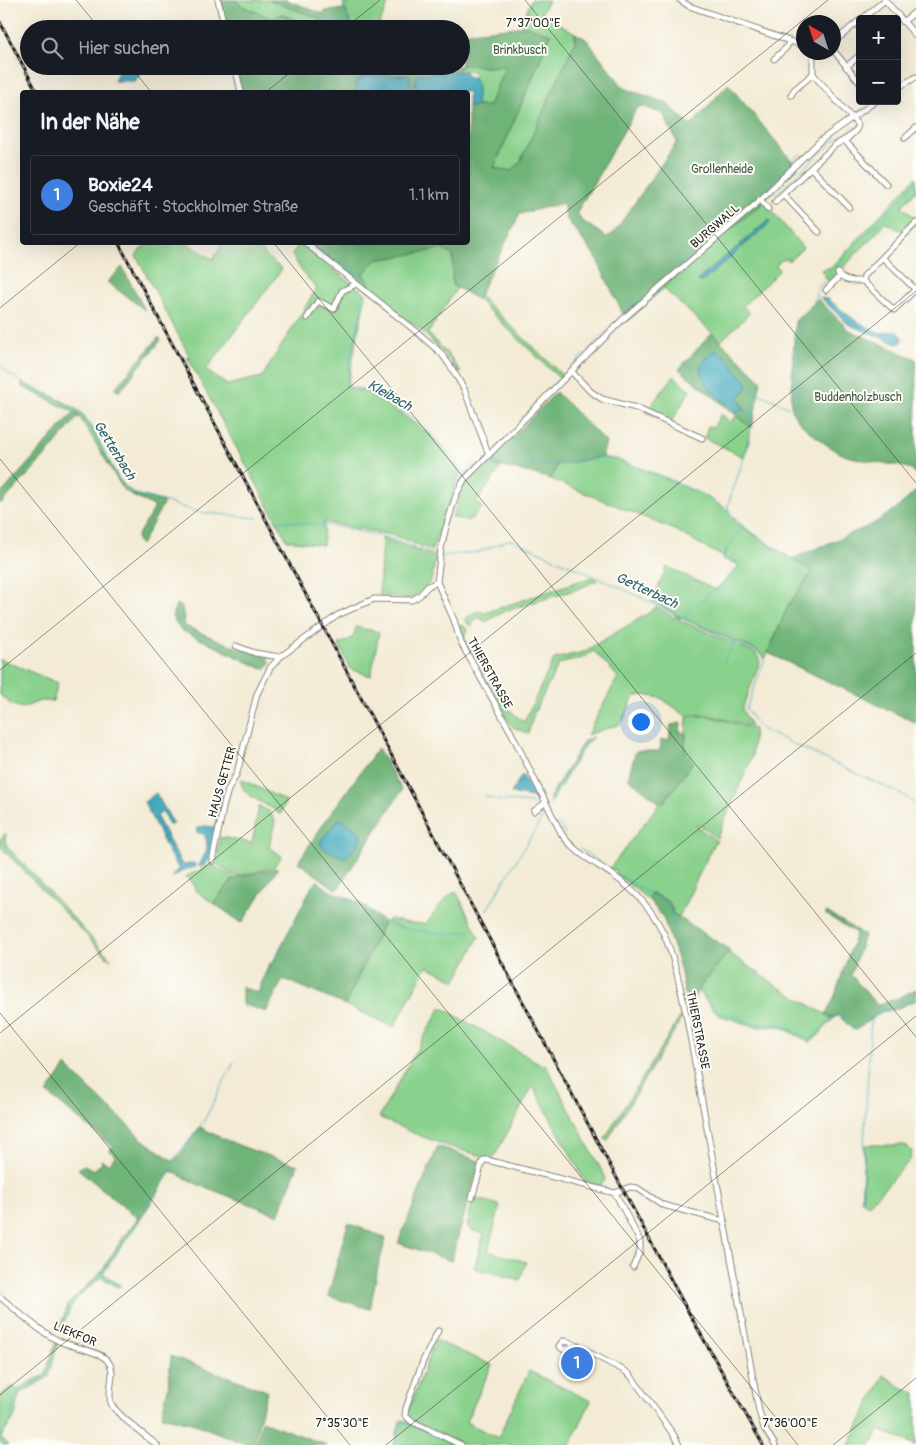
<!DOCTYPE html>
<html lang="de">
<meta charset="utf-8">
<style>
:root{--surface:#171b24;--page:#242831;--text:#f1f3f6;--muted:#9ea1a6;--line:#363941;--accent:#d690ce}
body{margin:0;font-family:Pangolin,sans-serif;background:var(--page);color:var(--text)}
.controls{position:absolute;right:15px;top:15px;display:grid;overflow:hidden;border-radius:5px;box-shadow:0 5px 20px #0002}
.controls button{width:45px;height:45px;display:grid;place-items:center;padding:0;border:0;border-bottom:1px solid var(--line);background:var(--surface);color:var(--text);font:25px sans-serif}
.compass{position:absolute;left:796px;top:15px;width:45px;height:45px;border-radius:50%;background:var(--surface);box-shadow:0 5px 20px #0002;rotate:321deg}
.you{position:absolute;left:640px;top:721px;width:18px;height:18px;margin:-12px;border:4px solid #fff;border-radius:50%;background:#1a73e8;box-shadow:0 0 0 8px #1a73e833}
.badge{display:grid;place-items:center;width:32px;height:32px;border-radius:50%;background:var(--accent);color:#fff;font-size:16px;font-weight:700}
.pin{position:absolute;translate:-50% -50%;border:2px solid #fff;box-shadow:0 1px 5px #0006}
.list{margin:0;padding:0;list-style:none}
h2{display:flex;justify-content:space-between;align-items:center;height:65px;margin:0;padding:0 20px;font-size:21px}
h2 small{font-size:16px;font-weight:400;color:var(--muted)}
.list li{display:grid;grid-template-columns:32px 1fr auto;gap:15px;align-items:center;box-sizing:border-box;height:80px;margin:0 10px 10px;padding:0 10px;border:1px solid var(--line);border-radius:5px}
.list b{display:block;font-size:19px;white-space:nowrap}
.list p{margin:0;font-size:16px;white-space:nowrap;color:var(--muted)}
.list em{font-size:16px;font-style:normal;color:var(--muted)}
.icon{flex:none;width:28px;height:28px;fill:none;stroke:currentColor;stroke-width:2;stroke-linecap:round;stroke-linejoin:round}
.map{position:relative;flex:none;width:916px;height:1445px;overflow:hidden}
.search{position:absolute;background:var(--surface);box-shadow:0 5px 20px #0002;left:20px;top:20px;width:450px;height:55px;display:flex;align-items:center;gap:12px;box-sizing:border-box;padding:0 18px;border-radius:28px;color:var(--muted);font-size:19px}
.panel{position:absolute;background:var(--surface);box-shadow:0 5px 20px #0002;left:20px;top:90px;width:450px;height:155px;border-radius:5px}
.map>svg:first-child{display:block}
.green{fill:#89d18c;stroke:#527654;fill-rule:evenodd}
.forest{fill:#6eb378;stroke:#45684a;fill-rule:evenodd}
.water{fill:#3fa9be;stroke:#2e626d}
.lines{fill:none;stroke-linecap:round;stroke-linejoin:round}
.stream{stroke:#3fa9be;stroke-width:1}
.street-casing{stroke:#888478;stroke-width:7}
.street{stroke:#fff;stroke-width:5}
.rail-casing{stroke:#1c1c1c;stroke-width:3}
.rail{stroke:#fdfcf7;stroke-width:1;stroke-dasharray:4;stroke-linecap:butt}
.ticks{fill:none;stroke:#1c1c1c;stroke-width:1;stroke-opacity:0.45}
.labels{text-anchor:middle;stroke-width:4;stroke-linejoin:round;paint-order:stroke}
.park-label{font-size:12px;fill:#425b43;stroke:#fdfcf7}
.street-label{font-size:12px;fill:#1c1c1c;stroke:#fdfcf7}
.water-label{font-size:14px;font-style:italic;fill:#2e626d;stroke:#fdfcf7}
.ticks-label{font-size:12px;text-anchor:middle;fill:#1c1c1c;stroke:#fdfcf7;stroke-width:4;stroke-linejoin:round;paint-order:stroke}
</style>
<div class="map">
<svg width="916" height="1445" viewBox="0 0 916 1445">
<rect width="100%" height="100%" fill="#fdfcf7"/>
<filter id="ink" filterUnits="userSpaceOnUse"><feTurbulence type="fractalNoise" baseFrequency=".02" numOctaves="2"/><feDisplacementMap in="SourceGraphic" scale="10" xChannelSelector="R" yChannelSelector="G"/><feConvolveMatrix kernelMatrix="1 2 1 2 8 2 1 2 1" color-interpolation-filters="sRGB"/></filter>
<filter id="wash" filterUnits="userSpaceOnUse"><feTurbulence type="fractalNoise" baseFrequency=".0096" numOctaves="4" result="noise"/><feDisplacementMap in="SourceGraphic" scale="20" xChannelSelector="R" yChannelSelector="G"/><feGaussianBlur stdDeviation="1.12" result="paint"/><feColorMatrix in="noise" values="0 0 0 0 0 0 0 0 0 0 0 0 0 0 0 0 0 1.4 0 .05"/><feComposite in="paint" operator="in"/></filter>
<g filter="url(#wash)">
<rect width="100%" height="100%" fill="#f3ebd5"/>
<g class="green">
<path d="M235,0H269L321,19L318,24L319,29L281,14L273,19L242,6Z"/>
<path d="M343,0H390L377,29H354L344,9Z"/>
<path d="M531,0H549L541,13L575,33V42L520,162L512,171L494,168L551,34L526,26L520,27Z"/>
<path d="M464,64H479L485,67L500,65L505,67L489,106H476L477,89L473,71L458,72L460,67Z"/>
<path d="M916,177V191L902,206L916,219V222L906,233L886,223L829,282L821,270L832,267Z"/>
<path d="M763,200L803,248L790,260H787V258L778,262L779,263L776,266L780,270L743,306L750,313L721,341L663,288L708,247ZM769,220L771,222L702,282H699V279Z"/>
<path d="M147,243H186L213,259L223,243H250L265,253L264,255L282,269L206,370L227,385L262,377L317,288L303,273L292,255L299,243L366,294L347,388L365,391L398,412L429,434L459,469V473L432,550L395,536L324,522L323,545L287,540L187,357L191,359L136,255Z"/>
<path d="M442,249L453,255L452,285L457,288L428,333L452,359L461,373H459L449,359L422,331L368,290L363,274L376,260Z"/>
<path d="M479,295L562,375L560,379L477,299Z"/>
<path d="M674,376L690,390L671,423L646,412Z"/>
<path d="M23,383C39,391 73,403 84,416C102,437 110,480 134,493V497L123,489L80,417L74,412L21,386Z"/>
<path d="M721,414L731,422L736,416L751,427L744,457L704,438L708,426L713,428Z"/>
<path d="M596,457L615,459L666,478L707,497L728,510L736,522L744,528L812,572L789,604L765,659L758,651L683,618L652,601L667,567L716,590L738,567L737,563L723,559L727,549L723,557L675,530L551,479L557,465Z"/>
<path d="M486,462L487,464L501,467L476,503L482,507L475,516L467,521L452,517L466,481Z"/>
<path d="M382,538L436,557L431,581L416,596L409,599L379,595Z"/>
<path d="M591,577L598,580L578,589L505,611L486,622L478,617L471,626L467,623L466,619C473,613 476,609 484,613Z"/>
<path d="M656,607L675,618L676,616L680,618L679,620L756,653L760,662L742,709L751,726L708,715H685L661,698L644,695L636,696L632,700L624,719L620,724L587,735L618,677L594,651L582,658L559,664L534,713L528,734L513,727L507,719L462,640L459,626L463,625L468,630L464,638C481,667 496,703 524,722L554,659L583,652L647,614Z"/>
<path d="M356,627L379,632L371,676L350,669L339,644C350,639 354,640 356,627Z"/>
<path d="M0,659L58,683L53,701H40L22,708L11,704L0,695Z"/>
<path d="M701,716H709L754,729L752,757L717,838L700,825L696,826L717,841L714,843L679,917L672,913C673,901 661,898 651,893L648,899L615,874L616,871L610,868L660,803L664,802L693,762L687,757L685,751L687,717Z"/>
<path d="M593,737L585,745L551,802L550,797L584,741Z"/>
<path d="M241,779L286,801L280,815C270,803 240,798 241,779Z"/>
<path d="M259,806L270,812L275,822L269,847L282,856L274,867L238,876L231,874L215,862L220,837L252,843Z"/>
<path d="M6,833L5,840L7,846L111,959L110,960L0,846V839Z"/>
<path d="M212,864L234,878L213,903L194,889L196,888L188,877H185Z"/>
<path d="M456,891L479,937L456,981L427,966L394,1027L345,1005L384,922H387L389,919L409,923L426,924L444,900Z"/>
<path d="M728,952L777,986L830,1017H835L814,1040L809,1042L780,1026L756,1027L721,1016L714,1011L698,990Z"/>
<path d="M441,1007L544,1066L545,1064L604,1175L605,1180L601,1185L596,1186L586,1183L533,1086L493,1159C454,1149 415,1136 379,1117Z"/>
<path d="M682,1014V1018L607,1141L605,1138Z"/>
<path d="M865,1145H904L912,1151L911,1159L868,1205L862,1201Z"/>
<path d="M473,1198L500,1205L488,1251L526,1262L520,1280L474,1268L484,1234L473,1231L467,1226Z"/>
<path d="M138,1218L140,1220L135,1227L103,1273L121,1286L117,1287L101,1277L79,1296L73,1303L61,1329L59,1328L69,1303L100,1273L124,1236Z"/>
<path d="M435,1340L492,1365L466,1422L498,1438L529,1371L591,1401L570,1445H464L406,1417Z"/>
<path d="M56,1342L58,1343L49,1375L50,1376L20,1394L17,1401V1409L14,1418L1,1437L9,1445H3L0,1442V1395L12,1386L18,1390L30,1382L45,1375Z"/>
<path d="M884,1375L901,1387L916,1393V1445L879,1430L871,1445H849Z"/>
<path d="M404,1420L456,1445H394L400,1421Z"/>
</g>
<g class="forest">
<path d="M220,0H235L242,6L273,19L281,14L317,29H227Z"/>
<path d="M269,0H287L323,14L325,11L344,9L354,29H319L318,24L320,19Z"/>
<path d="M526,26L551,34L494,168L512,171L520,162L575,42V33L586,39L624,88L666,103L691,126L728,84L798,168L763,200L761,205L708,247L627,322L596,258L566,218L563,203L520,214L477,299L452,285L453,255L442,249L376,260L363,274L370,284L368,290L306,243L468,242V107L489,106L505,67C499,65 495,67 489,67C480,68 470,62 461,66V33ZM642,106L663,114L677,142L613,234L606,237L581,220L577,212L637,108Z"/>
<path d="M236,66H461L458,72L418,74L415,84L420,92H412L409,76H366L356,81V92H242Z"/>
<path d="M122,267L145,310L107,282Z"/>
<path d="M818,299L849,330L916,359V474L908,468L901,466C883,463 864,461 847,456C834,451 824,443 814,435C802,426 794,419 791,404L795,321Z"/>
<path d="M712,333L761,380L752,428L679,369ZM717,351L725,356L746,390L740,395L738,398L743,405L739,411L720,399L702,375L701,368L707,357Z"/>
<path d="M159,337L161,340L120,391H117L115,389L117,386Z"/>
<path d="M556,392L606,442L602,457L557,465L551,479L526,472L487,464Z"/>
<path d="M74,412L80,417H78L48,453L0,505V495Z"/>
<path d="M916,491V723L768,653L789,604L812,572L792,559L873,524L897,508Z"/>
<path d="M135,494L164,502L141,545L137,540V536L154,509V506L134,497Z"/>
<path d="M176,604L182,607L185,626L235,647L269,657L268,661L272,662L265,669L260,668L181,630L172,617Z"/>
<path d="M681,723L680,732L686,733C685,745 683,753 693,762L664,802L660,803L628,778L636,751H660L661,740H669L671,725Z"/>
<path d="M378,748L402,790L337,890L298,862L326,820ZM339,818L361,833C361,842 351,854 344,858L329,850L321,840Z"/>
<path d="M278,868L242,923L213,903L234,878Z"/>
<path d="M318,880L328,890L360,903L384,922L345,1005L283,979L266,1012L242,1004V987L258,993L264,976L270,963L272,964L313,885Z"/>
<path d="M651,893C661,898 673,901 672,913L730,950L698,990L688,1012L680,968L663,917L648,899Z"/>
<path d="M827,912L864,935L851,975L877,1005L896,999L916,989V1000L896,1009L881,1012L856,1030L852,1029L839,1016L830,1017L826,1014L834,998L856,933L825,914Z"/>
<path d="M66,1066L142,1139L173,1161L179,1156L200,1127C230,1144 265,1155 298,1165L278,1215L197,1184L171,1171L140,1220L78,1169L84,1165L92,1169V1171L102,1163L101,1160L109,1164L115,1156L109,1150L113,1147L47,1093Z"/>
<path d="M438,1146L479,1161V1164L451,1261L398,1243Z"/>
<path d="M348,1223L386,1238L378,1267L370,1309L328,1296Z"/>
<path d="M171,1356L267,1391L253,1445H248L195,1424L161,1416L168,1389Z"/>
<path d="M262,1421L326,1445H255Z"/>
</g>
<g class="water">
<path d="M127,66H142L144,69L135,81H114L118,71Z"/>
<path d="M465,71V74L470,77H473C479,85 477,96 476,106L468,107V92H420L415,84L418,74Z"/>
<path d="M409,75L412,92H356V81L366,76Z"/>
<path d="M769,220L771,222L702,282H699V279Z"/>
<path d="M821,298L828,299L856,321L878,332C885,335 891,329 898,332L902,336V342L897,344L848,324Z"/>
<path d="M714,351H717L725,356L747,383L748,387L738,398L745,410H740L738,413C723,402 699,385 701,365Z"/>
<path d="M522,775L534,793L536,798L511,793Z"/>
<path d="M220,791L223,796L210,859L206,864L200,867L198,864C206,856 210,846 204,834L198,833L196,831C199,824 208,826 215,827L221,797L218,794Z"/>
<path d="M156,793L173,823L170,826L162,812L157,817L181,863L184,865L194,863L196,867L184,870L173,877L172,876L178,869L177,866L169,853L144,802Z"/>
<path d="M340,818L361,833C361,842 351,854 344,858L325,849L321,846V840Z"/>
</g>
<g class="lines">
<g class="stream">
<path d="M317,29L322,17L342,23L348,22L346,0"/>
<path d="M315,66L316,92"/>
<path d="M791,162L802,152"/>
<path d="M764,193L786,167"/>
<path d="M775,195L836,139L846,134L854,127"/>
<path d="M881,221L916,181"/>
<path d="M324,242L322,251L324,255L367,279V291"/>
<path d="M359,249L361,242"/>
<path d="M836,268L845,255L879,223"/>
<path d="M648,292L704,242L756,201"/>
<path d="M366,295L350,358L346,386L366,390L394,406L426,429L461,468L460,474L438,541L437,549"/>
<path d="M815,297L817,296L821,298"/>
<path d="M813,305L817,290L831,272"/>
<path d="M626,313L644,296"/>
<path d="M621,317L623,315"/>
<path d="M588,350L618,320"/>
<path d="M0,365L9,374L23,383L70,406L82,414L89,424L121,483L132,493L166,502L197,512L257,518"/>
<path d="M562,377L584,354"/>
<path d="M747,388L789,407"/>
<path d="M797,403L799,327L802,317L809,308"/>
<path d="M745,410L752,416"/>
<path d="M520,420L557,381"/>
<path d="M485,462L523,470L531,460L543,464L558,465L596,457L615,459L667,478L707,497L728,510"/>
<path d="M459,479L479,461"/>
<path d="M275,520L333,526L381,536L438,555"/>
<path d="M744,527L792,559L874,524L897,508L916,491"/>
<path d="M740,531L744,529V527C738,520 728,517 728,505L749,443L754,402"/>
<path d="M442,556L479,552L508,540H513L630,592L683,619L756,651L763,657L764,662L746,709L761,729L903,795L916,805"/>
<path d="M696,606L719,586L738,567L737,564L723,559L725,551L739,533"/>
<path d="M683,619L692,609"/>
<path d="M724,661L735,642"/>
<path d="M485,796L497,800L531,803L534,806"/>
<path d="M550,805V799L587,739"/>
<path d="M559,824L565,834"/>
<path d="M580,849L611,870"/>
<path d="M616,874L667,904L670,908L680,956"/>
<path d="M335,893L361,905L382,921"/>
<path d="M486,911L544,815"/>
<path d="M388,923C412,933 444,935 470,931"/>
<path d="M682,962L687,972"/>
<path d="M695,983L715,1009L722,1014L734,1016L754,1024L783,1025L809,1039L813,1038L835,1015L840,1014L854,1028H856L879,1011L899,1006L916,997"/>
<path d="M244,1009L261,992L270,967L312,886L318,881L319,882L329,890"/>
<path d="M861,1201L871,1017"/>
<path d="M101,1274L119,1286"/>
<path d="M61,1328L74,1300L101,1274L159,1191L170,1172L172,1162L204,1121L234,1062"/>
<path d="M428,1433L453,1445"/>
<path d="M0,1436L11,1421L14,1399L17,1394L47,1375L54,1355"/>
<path d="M0,1439L6,1445"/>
<path d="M394,1445L403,1422L424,1431"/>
</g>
</g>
</g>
<g filter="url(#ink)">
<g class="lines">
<g class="street-casing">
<g id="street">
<path d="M218,0L225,29"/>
<path d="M680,0L689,6L804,46"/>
<path d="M885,0L916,36"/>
<path d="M862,19L885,0"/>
<path d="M903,22L916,11"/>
<path d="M834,42L860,20"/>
<path d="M834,51L860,83"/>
<path d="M813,52V74L858,125L856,130L848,138L835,145L783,194L819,232"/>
<path d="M774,59L786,48L789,42"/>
<path d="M235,66L241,92"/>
<path d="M846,67L860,55"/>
<path d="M897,88L916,77"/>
<path d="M791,95L794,90L813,74"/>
<path d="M905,138L916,128"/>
<path d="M844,140L886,184"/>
<path d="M811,168L849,207"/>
<path d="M760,199L768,209"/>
<path d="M775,202L783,194"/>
<path d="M304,242L417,332L441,353L451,367L464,389L489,455"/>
<path d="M883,258L916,290"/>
<path d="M838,273C844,282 853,281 863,281L864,276L916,223"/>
<path d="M863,281L894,310L916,289"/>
<path d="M826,290L840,276"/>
<path d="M307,318L318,301L334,309L342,291L356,284"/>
<path d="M571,371L590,391L602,399L636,408L702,438"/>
<path d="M236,646L255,653L280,657"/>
<path d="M534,811L545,803"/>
<path d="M212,861L224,804L228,790L237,773L257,694L270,668L280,657L338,615L374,599L412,600L419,596L428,586L437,582"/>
<path d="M472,1198L482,1163L484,1160H487L615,1193"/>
<path d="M633,1267L640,1251V1241L615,1193L630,1187L637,1188L663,1205L724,1221"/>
<path d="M0,1297C19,1312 37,1330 59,1341C72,1347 96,1350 106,1359C119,1372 106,1388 111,1403C115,1414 146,1436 157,1445"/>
<path d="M438,1331L423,1361L406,1408L405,1415L411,1421L461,1445"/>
<path d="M578,1346L564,1350L559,1346L563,1341L569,1342L625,1371L631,1376L673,1434L679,1445"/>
<path d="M775,1445L764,1428L759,1411L686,1014C673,955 667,913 614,876C596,863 574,853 561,833L511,732L461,643L454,620L437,582L441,549L445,531L456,495L464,480L623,319L756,204L821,140L876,101"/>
</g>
</g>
<use href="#street" class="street"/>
<g class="rail-casing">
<g id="rail">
<path d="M0,22L37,92"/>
<path d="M118,242L685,1306L763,1445"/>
</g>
</g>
<use href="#rail" class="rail"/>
</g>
</g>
<path class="ticks" d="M76,0L100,29M525,0L916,483M344,29L380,0M130,66L151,92M266,92L298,66M273,242L916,1037M0,308L81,242M0,459L798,1445M0,670L828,0M0,1013L350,1445M0,1033L916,291M0,1395L916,653M386,1445L916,1016M833,1445L916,1378"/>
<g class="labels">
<g class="park-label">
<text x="520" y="54">Brinkbusch</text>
<text x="722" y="173">Grollenheide</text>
<text x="858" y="401">Buddenholzbusch</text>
</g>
<g class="street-label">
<text transform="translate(715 226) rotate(-41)" y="4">BURGWALL</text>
<text transform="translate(490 673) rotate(61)" y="4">THIERSTRASSE</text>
<text transform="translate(222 782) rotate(-74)" y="4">HAUS GETTER</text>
<text transform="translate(698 1030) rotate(79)" y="4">THIERSTRASSE</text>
<text transform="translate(75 1334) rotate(23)" y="4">LIEKFOR</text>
</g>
<g class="water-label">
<text transform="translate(390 395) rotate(30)" y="5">Kleibach</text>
<text transform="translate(115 450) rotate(58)" y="5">Getterbach</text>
<text transform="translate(647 590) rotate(25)" y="5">Getterbach</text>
</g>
</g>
<g class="ticks-label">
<text x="533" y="27">7°37'00"E</text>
<text x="342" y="1427">7°35'30"E</text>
<text x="790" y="1427">7°36'00"E</text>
</g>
</svg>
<div class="controls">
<button>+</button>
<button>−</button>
</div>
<svg class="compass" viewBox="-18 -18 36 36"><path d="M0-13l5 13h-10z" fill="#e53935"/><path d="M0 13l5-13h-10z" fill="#9ea1a6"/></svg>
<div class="you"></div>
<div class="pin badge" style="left:577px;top:1363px;background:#3f7fe0">1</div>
<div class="search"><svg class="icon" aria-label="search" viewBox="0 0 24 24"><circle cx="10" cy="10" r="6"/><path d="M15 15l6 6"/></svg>Hier suchen</div>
<section class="panel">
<h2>In der Nähe<small></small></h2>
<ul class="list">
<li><span class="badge" style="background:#3f7fe0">1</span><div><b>Boxie24</b><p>Geschäft · Stockholmer Straße</p></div><em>1.1 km</em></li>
</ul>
</section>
</div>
